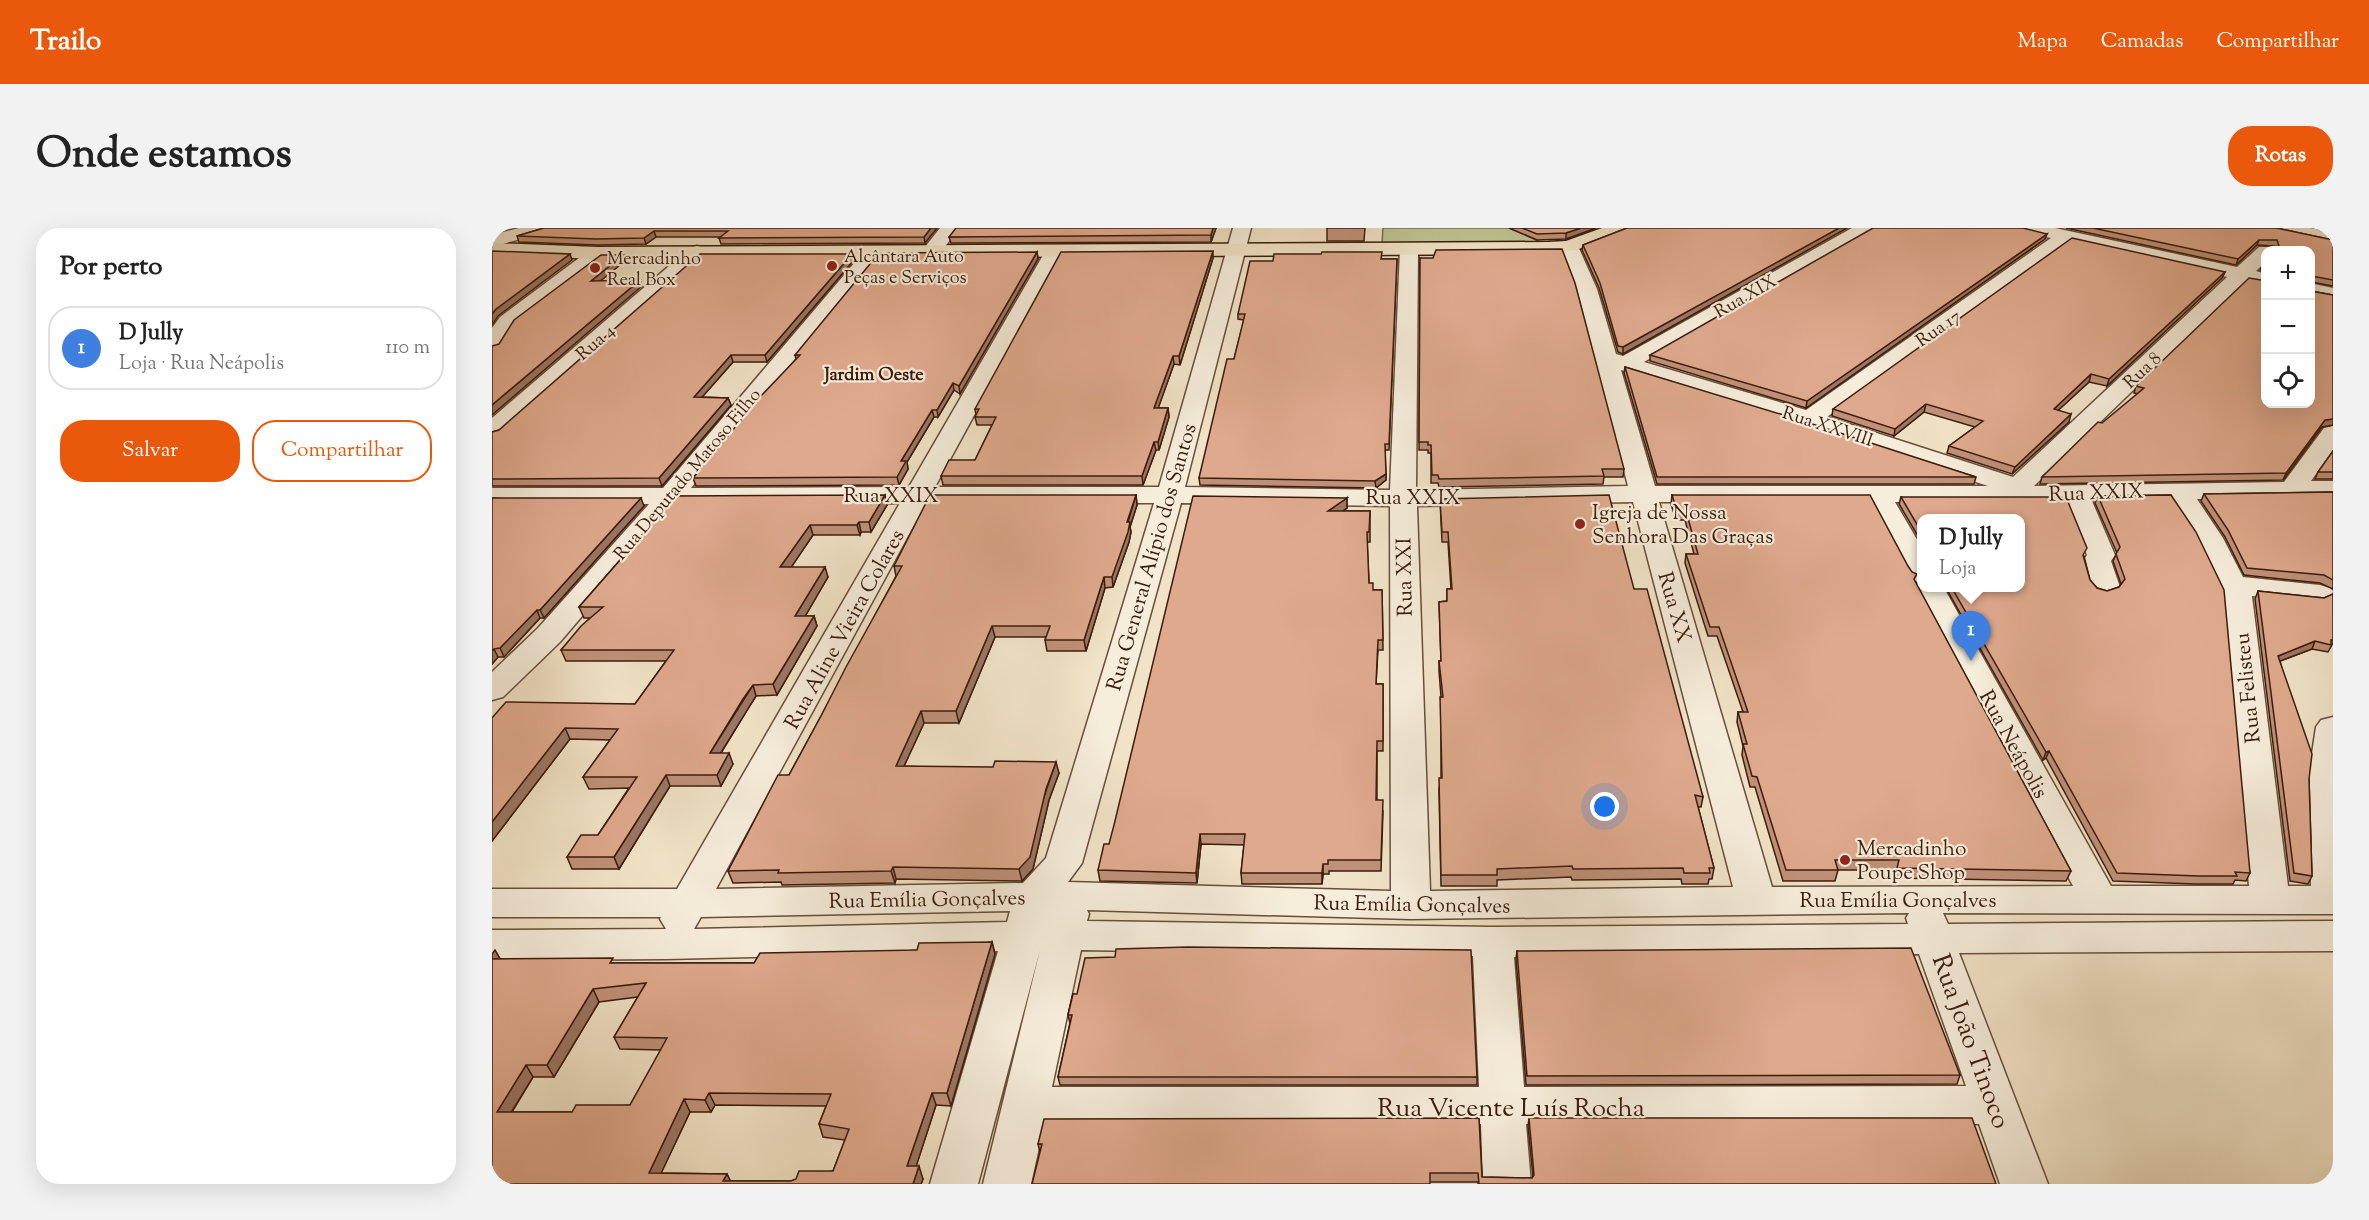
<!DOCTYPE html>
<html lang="pt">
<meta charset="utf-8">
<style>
:root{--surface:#fff;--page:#f2f2f2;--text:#222;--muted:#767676;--line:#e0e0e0;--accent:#ea580c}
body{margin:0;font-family:"Sorts Mill Goudy",serif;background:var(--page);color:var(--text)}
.controls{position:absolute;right:18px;top:18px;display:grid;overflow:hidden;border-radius:12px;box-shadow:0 6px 24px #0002}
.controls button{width:54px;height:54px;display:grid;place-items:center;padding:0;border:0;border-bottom:2px solid var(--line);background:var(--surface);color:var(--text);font:30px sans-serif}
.you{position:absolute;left:1113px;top:579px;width:21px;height:21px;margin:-15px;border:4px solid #fff;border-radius:50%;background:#1a73e8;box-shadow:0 0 0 9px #1a73e833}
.badge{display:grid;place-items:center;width:39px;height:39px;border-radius:50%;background:var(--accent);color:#fff;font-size:20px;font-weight:700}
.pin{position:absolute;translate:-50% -50px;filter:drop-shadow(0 2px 3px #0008)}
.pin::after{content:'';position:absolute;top:32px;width:21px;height:18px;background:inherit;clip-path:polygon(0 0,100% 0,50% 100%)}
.popup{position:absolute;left:1425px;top:286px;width:108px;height:78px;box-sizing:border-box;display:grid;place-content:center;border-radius:12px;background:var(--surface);filter:drop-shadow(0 2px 4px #0005);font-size:20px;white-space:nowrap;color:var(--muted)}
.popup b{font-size:22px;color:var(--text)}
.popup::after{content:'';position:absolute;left:50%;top:100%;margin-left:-12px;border:12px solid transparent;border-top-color:var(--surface)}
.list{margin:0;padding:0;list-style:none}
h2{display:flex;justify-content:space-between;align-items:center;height:78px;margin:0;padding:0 24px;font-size:26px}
h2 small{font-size:20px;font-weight:400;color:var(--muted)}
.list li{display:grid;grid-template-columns:39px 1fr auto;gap:18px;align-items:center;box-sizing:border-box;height:84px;margin:0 12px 12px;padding:0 12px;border:2px solid var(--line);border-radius:24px}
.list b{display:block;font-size:22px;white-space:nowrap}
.list p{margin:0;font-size:20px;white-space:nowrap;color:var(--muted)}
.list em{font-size:20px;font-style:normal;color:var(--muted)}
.actions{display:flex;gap:12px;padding:18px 24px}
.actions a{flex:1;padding:14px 0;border:2px solid var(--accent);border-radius:24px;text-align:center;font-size:21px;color:var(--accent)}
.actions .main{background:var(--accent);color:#fff}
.icon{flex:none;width:33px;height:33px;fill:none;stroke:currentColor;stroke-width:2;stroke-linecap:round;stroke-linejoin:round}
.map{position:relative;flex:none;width:1841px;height:956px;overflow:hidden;border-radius:24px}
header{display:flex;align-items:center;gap:36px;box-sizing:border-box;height:84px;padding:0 30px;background:var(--accent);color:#fff}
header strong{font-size:28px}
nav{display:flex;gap:33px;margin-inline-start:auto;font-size:21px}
.intro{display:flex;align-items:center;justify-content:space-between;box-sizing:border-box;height:144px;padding:0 36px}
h1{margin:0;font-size:42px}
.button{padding:15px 27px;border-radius:24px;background:var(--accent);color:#fff;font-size:21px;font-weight:700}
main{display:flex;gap:36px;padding:0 36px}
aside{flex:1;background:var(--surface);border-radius:24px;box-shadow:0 6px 24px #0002}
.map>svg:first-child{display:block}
.green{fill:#bdc393;stroke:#7c7050;stroke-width:1.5}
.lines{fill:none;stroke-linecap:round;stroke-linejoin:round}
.minor-casing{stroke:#684e3b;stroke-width:3}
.major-casing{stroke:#3b1c0c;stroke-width:3}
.minor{fill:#f6eddb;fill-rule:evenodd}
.major{fill:#f1e3c7;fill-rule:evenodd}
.wall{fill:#c09179;stroke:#3b1c0c;stroke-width:1.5;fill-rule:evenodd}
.shaded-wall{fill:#9c7663;stroke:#3b1c0c;stroke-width:1.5}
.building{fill:#dfa98d;stroke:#3b1c0c;stroke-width:1.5;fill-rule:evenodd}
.poi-dot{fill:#8f2418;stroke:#f6eddb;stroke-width:2}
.labels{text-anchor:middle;stroke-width:4.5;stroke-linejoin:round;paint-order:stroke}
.far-poi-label{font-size:18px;fill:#3b1c0c;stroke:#f6eddb;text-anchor:start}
.far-street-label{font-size:18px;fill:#3b1c0c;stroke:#f6eddb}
.far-neighbourhood-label{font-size:18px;font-weight:bold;fill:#3b1c0c;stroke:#f6eddb}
.street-label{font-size:21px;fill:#3b1c0c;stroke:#f6eddb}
.poi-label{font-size:21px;fill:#3b1c0c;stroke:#f6eddb;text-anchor:start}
.near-street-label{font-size:26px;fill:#3b1c0c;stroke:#f6eddb}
</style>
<header>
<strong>Trailo</strong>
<nav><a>Mapa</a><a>Camadas</a><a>Compartilhar</a></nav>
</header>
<div class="intro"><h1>Onde estamos</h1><a class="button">Rotas</a></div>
<main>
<aside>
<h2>Por perto<small></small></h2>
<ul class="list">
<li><span class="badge" style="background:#3f7fe0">1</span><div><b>D Jully</b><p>Loja · Rua Neápolis</p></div><em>110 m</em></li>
</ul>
<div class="actions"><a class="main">Salvar</a><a>Compartilhar</a></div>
</aside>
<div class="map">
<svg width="1841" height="956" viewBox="0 0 1841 956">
<rect width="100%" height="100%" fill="#f1e3c7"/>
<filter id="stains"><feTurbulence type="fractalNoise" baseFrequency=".00333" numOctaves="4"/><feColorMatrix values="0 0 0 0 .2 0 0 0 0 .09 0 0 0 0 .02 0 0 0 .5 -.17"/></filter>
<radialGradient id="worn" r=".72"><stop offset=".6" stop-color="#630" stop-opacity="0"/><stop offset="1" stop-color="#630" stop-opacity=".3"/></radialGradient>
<path class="green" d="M891,0H1017L1051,15L890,16Z"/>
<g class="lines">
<g class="minor-casing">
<g id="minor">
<path d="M27,0H57L54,4L0,19V7Z"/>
<path d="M448,0H467L446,28H432L429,24Z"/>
<path d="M741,0H759L693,259L898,262L908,21L910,17H924L926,21L924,262L1136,258L1085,61L1068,18L1070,14H1084L1086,18L1105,61L1124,126L1131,128L1360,0H1382L1379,4L1152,134L1314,182L1559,10L1531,4L1528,0H1563L1745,39L1767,19H1781L1783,22H1774V34L1764,43L1774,46V54L1767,56L1754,53L1542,258L1792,254L1832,200L1841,198V222L1819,253H1841V269L1705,271L1731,310L1751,349L1828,357L1838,360L1841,363L1838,372L1828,375L1760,368L1796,658H1819L1815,559L1824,499L1829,492L1841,489V686L1451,685L1456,696L1841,693V723L1467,725L1556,956H1508L1487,896H1034L1039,956H991L989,896L552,897L539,956H491L548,722L486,956H438L506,723L174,731L0,732V702L174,701L168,691L169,689H0V661H185L408,275L186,276L68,414L11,469L0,472V444L46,400L157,276H0V260H171L375,20H389L392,24L389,28L199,260L417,259L554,22L556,18H570L572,22L443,259H667ZM1578,14L1735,49L1521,249L1335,189ZM1129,142L1308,196L1496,258H1163ZM1678,272L1703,310L1731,369L1757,658H1619L1452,360H1430V320L1403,274H1573L1595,327L1591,333L1598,359L1603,365L1613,368L1623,365L1628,359L1619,333L1623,327L1600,273ZM1141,274L1241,659L938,663L925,278ZM1167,274H1377L1416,346L1420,352L1427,354L1422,360L1581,658L1280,659ZM434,275H662L554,630L531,655L224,661ZM689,275L898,278L899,663L576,654L590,635ZM595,682L919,691L1417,685L1414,690L1416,696L1001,699L595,693L597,686ZM518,683L515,694L202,701L209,689ZM589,722L981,728L987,859H560ZM1427,726L1474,858L1032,859L1022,729Z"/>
<path d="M1780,0H1818L1841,4V16L1783,4Z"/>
<path d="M205,18L212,20L215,24L212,28L9,208L0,210V190L198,20Z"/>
<path d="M106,19L113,21L116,25L113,29L23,97L8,122L0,124V100L8,89L99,21Z"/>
<path d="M1818,55L1841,60V72L1818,67Z"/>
</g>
</g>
<g class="major-casing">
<path id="major" d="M1110,0H1136L1133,4L1084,22L1056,26L106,31L0,27V15L106,19L1056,14L1074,13Z"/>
</g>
<use href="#minor" class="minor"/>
<use href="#major" class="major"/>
</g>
<g class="wall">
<path d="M52,0H445L433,15L229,16L227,10L229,9H164L154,16L106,17L27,14L25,8Z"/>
<path d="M724,0L719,14L459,15L457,9Z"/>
<path d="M835,0H873L872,13H835Z"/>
<path d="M1017,0H1104L1074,11L1045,12Z"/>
<path d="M1135,0H1355L1131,126L1126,124L1107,60L1090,22L1091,17Z"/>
<path d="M1574,0H1784L1841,12V58L1819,54V63L1841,67V197L1830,199L1791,252L1548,256L1550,249L1646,166L1642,165L1644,158L1773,176L1818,22H1777L1778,19L1783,18L1765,17L1744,37Z"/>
<path d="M1830,0H1841V2Z"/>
<path d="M1553,11L1314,180L1158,133V127Z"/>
<path d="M545,24L546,31L468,166L462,162L446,189H442L415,234L416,241L407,257L204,258L201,250L304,131L303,127Z"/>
<path d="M360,26L362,32L275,134H241L210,169L236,170L239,177L170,258H0V204L7,202Z"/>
<path d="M721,30L688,137L682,136L666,180H676L677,189L667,222H664L651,257H451L449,248L483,232L500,197H485L483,189L484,187L483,181Z"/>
<path d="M928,30L1132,241L1131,249H1112L1111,256L947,259L946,255H939V225H936V222H927Z"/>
<path d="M890,31H905L897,222H893L894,252L884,260L708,257L707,250L742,131L752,92L746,91V86Z"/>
<path d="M1773,33V44L1768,42L1771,36Z"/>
<path d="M1733,44L1730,50L1615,158L1597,154L1566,182L1577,194L1520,246L1455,225L1457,218L1483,199L1432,184L1402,208L1340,188L1341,181Z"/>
<path d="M1133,139L1484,249L1482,256H1165L1132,145Z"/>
<path d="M1841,223V251H1823L1826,244Z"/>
<path d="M1841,264V361L1828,355L1752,347L1733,309L1709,273L1712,266Z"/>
<path d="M644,267L645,277L638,299L639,304L637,314L621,359L613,360L594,423H555L553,412L554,409H503L467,495H432L412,538L567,545L557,572L541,641L530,653L404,651L403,655L290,657L289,654L241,655L236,643L297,547L329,488L404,348L402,338Z"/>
<path d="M1180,267L1423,354L1579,643L1574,653L1402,650L1404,642H1346L1343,653H1291L1263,559H1258L1250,527L1251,518L1245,494L1246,484H1251L1225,408H1216L1193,335L1194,326H1202L1193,292H1184L1179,276Z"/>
<path d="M1679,267L1758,645L1754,653L1743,652L1741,656H1703L1621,653L1554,530L1551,532L1454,360H1528L1430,291V315L1407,276L1409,269L1592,328L1598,352L1605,360L1615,363L1627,359L1629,356L1621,333L1625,325L1603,275L1606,268Z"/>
<path d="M184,268L395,277L379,304H369L368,307H321L299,339L336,349L313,388H322L325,398L285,467L264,468L255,482L229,525L241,536L229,558H178L127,641H80L75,629L106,607L137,560L97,561L91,549L118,512L78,511L0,613V490L143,476L174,433H74L69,422L98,390H92L87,379Z"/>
<path d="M0,270L152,278L52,390H48L12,429H6L0,436Z"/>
<path d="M855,270V280L850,283H878V314H875L877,355L881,362H890L891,422H886L884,456H891V523H885V572L891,583L889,643H837V646H831L830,656H750L749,645L752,617L709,616L705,655L608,653L606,642L617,616Z"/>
<path d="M948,271L1142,361L1211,569L1209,579H1206L1222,640L1220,651H1217L1216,656H1190L1189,651L1080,652L1079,649L1005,652V658H949L947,561L949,550V469L947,443V433H949L947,374L955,373V361H959L956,314H950Z"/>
<path d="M1766,363L1832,370L1841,366V415L1836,424L1820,421L1788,433L1817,551L1820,648L1816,656L1798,653L1763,371Z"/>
<path d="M500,714L503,726L459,878L444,877L424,938L431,951L429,956H0L8,731L123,735H262L425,722ZM146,769L122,809L128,821L169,822L138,877L80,884H20L41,849H62L107,774ZM223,877L334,878L327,896L331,909L353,912L341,943L299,953H238L235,946L169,945L198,884H219Z"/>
<path d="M1025,723L1468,847L1465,856L1034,857L1024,731Z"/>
<path d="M581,766L985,849V857H568L566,849L578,795L576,787Z"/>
<path d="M987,890L990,949L1040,950L1041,949L1036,898L1037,890L1504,956H986V954H938L548,924L546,916Z"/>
</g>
<g class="shaded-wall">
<path d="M0,0H18L0,5Z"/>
<path d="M439,0H445L433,15L432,9Z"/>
<path d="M721,0H724L719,14V7Z"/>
<path d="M1089,0H1104L1074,11V5Z"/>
<path d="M1347,0H1355L1131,126V119Z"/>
<path d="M162,3L164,9L154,16L152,10Z"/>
<path d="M1555,6L1553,11L1314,180L1315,173Z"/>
<path d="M1767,12L1765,17L1744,37L1746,31Z"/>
<path d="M721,23V30L688,137L687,128Z"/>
<path d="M545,24L546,31L468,166L467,158Z"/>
<path d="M78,26L80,32L6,88L0,97V86L4,81Z"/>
<path d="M360,26L362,32L275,134L273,127Z"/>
<path d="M131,27L133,33L101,59L99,53Z"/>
<path d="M1733,44L1730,50L1615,158L1617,151Z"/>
<path d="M148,52L150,58L0,187V177Z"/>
<path d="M239,127L241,134L204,176L202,169Z"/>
<path d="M681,128L682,136L663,189L662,180Z"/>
<path d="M1599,146L1597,154L1559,189L1562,181Z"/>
<path d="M461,155L462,162L446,189L445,182Z"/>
<path d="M236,170L239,177L170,258L167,250Z"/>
<path d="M1434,176L1432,184L1402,208L1403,201Z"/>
<path d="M676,180L677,189L667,222L666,214Z"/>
<path d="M440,182L442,189L415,234L416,241L407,257L405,249L409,233Z"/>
<path d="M1579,186L1577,194L1520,246L1523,239Z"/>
<path d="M1841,191V197L1830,199L1791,252L1794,245L1833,192Z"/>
<path d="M662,214L664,222L651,257L650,248Z"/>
<path d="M894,246V252L884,260L883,253Z"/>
<path d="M393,267L395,277L379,304L377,294Z"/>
<path d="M644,267L645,277L638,299L639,304L637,314L621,359L620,349Z"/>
<path d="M149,270L152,278L52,390L48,382Z"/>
<path d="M855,270V280L837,293L836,283Z"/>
<path d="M367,294L369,304L368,307L365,297Z"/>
<path d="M318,297L321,307L292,350L288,339Z"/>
<path d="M333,339L336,349L307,399L303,388Z"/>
<path d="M612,349L613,360L594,423L592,412Z"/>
<path d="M45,382L48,390L12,429L8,420Z"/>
<path d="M322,388L325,398L285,467L281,456Z"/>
<path d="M500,398L503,409L467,495L464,483Z"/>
<path d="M1823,413L1820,421L1783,435L1786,428Z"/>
<path d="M2,421L6,429L0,436V423Z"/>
<path d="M261,457L264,468L222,536L218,525Z"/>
<path d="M429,483L432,495L407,549L404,538Z"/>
<path d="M73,500L78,511L0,613V594Z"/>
<path d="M1557,523L1554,530L1551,532L1554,524Z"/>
<path d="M237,525L241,536L229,558L225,547Z"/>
<path d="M564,534L567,545L557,572L541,641L530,653L527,641Z"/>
<path d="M174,547L178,558L127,641L122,629Z"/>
<path d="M708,606L709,616L705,655L704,645Z"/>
<path d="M831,636V646L830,656V645Z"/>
<path d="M401,639L404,651L403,655L399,643Z"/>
<path d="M500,714L503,726L459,878L455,865Z"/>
<path d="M3,722L10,734L0,738V726Z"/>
<path d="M101,761L107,774L62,849L55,837Z"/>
<path d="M34,837L41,849L12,896L5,884Z"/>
<path d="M217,865L223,877L219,884L213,872Z"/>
<path d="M440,865L444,877L420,951L415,938Z"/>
<path d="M192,871L198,884L164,956L157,945Z"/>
<path d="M427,938L431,951L429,956H421Z"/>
<path d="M235,946L240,956L231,953Z"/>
</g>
<g class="building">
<path d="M52,0H439L432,9L227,10L236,3H162L152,10L104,11L25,8Z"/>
<path d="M464,0H721L719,7L457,9Z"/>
<path d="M1030,0H1089L1074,5L1045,6Z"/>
<path d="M1135,0H1347L1131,119L1126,118L1108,55L1091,17Z"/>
<path d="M1381,0H1531L1555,6L1315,173L1158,127Z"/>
<path d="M1601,0H1784L1841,12V52L1819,48V63L1841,67V191L1833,192L1794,245L1550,249L1606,194L1610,195L1652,160L1644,158L1757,50L1769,52L1773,51V176H1818V22H1778V19L1787,18L1785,12H1767L1746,31Z"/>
<path d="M1580,10L1733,44L1617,151L1599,146L1562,181L1579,186L1523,239L1457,218L1491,193L1434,176L1403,201L1341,181Z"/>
<path d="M1070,21L1083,55L1132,241H1110L1112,248L947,251L946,247H940L939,217H936V214H927L928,30H941L944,22Z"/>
<path d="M0,23L78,26L4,81L0,86Z"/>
<path d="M721,23L687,128H681L662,180H676L666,214H662L650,248H449L457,232H483L504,189H483L487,181H483L569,24Z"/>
<path d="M545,24L467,158L461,155L445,182H440L409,233H414L405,249L201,250L267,170L308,127H303L387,25Z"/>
<path d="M830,24H890L889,31H905L897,216H893L894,246L883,253L707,250L735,131H742L753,86H746L758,33H781L782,26H829Z"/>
<path d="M208,26H360L273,127H239L202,169L236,170L167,250L0,251V204L7,202Z"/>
<path d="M109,27H131L99,53L148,52L0,177V118L7,116L22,92Z"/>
<path d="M1133,139L1308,192L1484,249H1165Z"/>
<path d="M1841,223V244H1826Z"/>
<path d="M1841,264V352L1832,347L1755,340L1736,302L1712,266Z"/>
<path d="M393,267L377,294H367L365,297H318L288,339H333L303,388H322L281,456L261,457L251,471L218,525H237L225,547H174L122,629H75L89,607H106L145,549H91L126,501L73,500L0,594V490L14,474L143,476L182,422H69L89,398L111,379H87L184,268Z"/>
<path d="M438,267H644L635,294H638L636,304L620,349H612L592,412H553L558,398H500L464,483H429L404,538L501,539L503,533L564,534L554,561L538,629L527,641L401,639L399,643L286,645L287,642L236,643L286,547H297L329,488L354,439L410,338H402Z"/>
<path d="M1117,267L1142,361H1155L1211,569L1203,567L1222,640H1217L1218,645H1192L1191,640L1081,641L1080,638L1005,641V647H949L947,550H950L948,469H951L947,433H949L947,374L955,373V361H960L956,304H950L948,271Z"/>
<path d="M1180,267H1378L1416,338L1420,344L1425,346L1422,351L1579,643L1405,640L1407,632H1343L1346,642H1294L1265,549L1260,548L1251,516H1255L1246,484H1256L1227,399H1218L1194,326H1206L1194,283H1185Z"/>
<path d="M1679,267L1704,304L1732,362L1758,645L1743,644L1745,648H1707L1625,645L1557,523L1554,524L1460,360H1528V291H1430V305L1409,269H1574L1595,320L1591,327L1598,352L1605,360L1615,363L1627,359L1633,351L1624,326L1628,319L1606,268Z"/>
<path d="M701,268L855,270L836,283H878L877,304H875L877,355H881V362H890L891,412H886L884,456H891V513H885L884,572H891L889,632H836V636H831L830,645H749L753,606H708L704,645L606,642L612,616H617L622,597Z"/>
<path d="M0,270H149L48,382H45L8,420L2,421L0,423Z"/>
<path d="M1766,363L1832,370L1841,366V412H1839V417L1823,413L1786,428L1820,526L1817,551L1820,648L1802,645Z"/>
<path d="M500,714L455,865H440L415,938H427L421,956H0V731L121,730L118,735H262L268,725L425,722L427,715ZM154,755L122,809L175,810L138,877H84L80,884H5L34,837H55L101,761ZM217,865L339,866L327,896L357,901L341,943H307L304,951L299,953H231L235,946L157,945L192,871L213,872Z"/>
<path d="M696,719L979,722L985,849H566L580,787H576L581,766H585L593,730L623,729L624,721Z"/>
<path d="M1419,720L1468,847L1035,848L1025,723Z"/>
<path d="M987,890L990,949L1040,950L1042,947L1037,890H1480L1504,956H987L986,945H938V956H540L550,916H546L552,891Z"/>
</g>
<g class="poi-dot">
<circle cx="340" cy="38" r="6"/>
<circle cx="103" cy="40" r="6"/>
<circle cx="1088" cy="296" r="6"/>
<circle cx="1353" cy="632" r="6"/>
</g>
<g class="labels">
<g class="far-poi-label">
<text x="352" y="34">Alcântara Auto<tspan x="352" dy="21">Peças e Serviços</tspan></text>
<text x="115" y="36">Mercadinho<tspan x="115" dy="21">Real Box</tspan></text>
</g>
<g class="far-street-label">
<text transform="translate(1253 68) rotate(-30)" y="6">Rua XIX</text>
<text transform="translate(1446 100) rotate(-35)" y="6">Rua 17</text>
<text transform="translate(103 114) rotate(-41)" y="6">Rua 4</text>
<text transform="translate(1650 142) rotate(-43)" y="6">Rua 8</text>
<text transform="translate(1336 198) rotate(18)" y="6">Rua XXVIII</text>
<text transform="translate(195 246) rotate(-50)" y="6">Rua Deputado Matoso Filho</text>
</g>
<g class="far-neighbourhood-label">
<text x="382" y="152">Jardim Oeste</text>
</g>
<g class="street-label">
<text transform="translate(1604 264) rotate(-2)" y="7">Rua XXIX</text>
<text x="399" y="274">Rua XXIX</text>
<text x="921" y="276">Rua XXIX</text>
<text transform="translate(659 329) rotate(-74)" y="7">Rua General Alípio dos Santos</text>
<text transform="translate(912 349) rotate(-91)" y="7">Rua XXI</text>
<text transform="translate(1183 379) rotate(74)" y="7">Rua XX</text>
<text transform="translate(352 401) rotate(-61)" y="7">Rua Aline Vieira Colares</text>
<text transform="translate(1755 460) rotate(-96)" y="7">Rua Felisteu</text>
<text transform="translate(1522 516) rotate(61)" y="7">Rua Neápolis</text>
<text transform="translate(435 671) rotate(-1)" y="7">Rua Emília Gonçalves</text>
<text x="1406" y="679">Rua Emília Gonçalves</text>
<text transform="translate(920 676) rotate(1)" y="7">Rua Emília Gonçalves</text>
</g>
<g class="poi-label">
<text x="1100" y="291">Igreja de Nossa<tspan x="1100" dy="24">Senhora Das Graças</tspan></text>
<text x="1365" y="627">Mercadinho<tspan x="1365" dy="24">Poupe Shop</tspan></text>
</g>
<g class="near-street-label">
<text transform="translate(1480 813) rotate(70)" y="9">Rua João Tinoco</text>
<text x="1019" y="888">Rua Vicente Luís Rocha</text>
</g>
</g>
<rect width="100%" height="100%" filter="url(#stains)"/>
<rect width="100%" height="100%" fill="url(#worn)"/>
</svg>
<div class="controls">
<button>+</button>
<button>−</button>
<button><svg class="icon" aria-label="locate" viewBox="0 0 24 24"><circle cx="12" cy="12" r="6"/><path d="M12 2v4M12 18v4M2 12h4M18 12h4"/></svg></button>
</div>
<div class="you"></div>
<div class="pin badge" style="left:1479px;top:433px;background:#3f7fe0">1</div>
<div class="popup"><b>D Jully</b>Loja</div>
</div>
</main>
